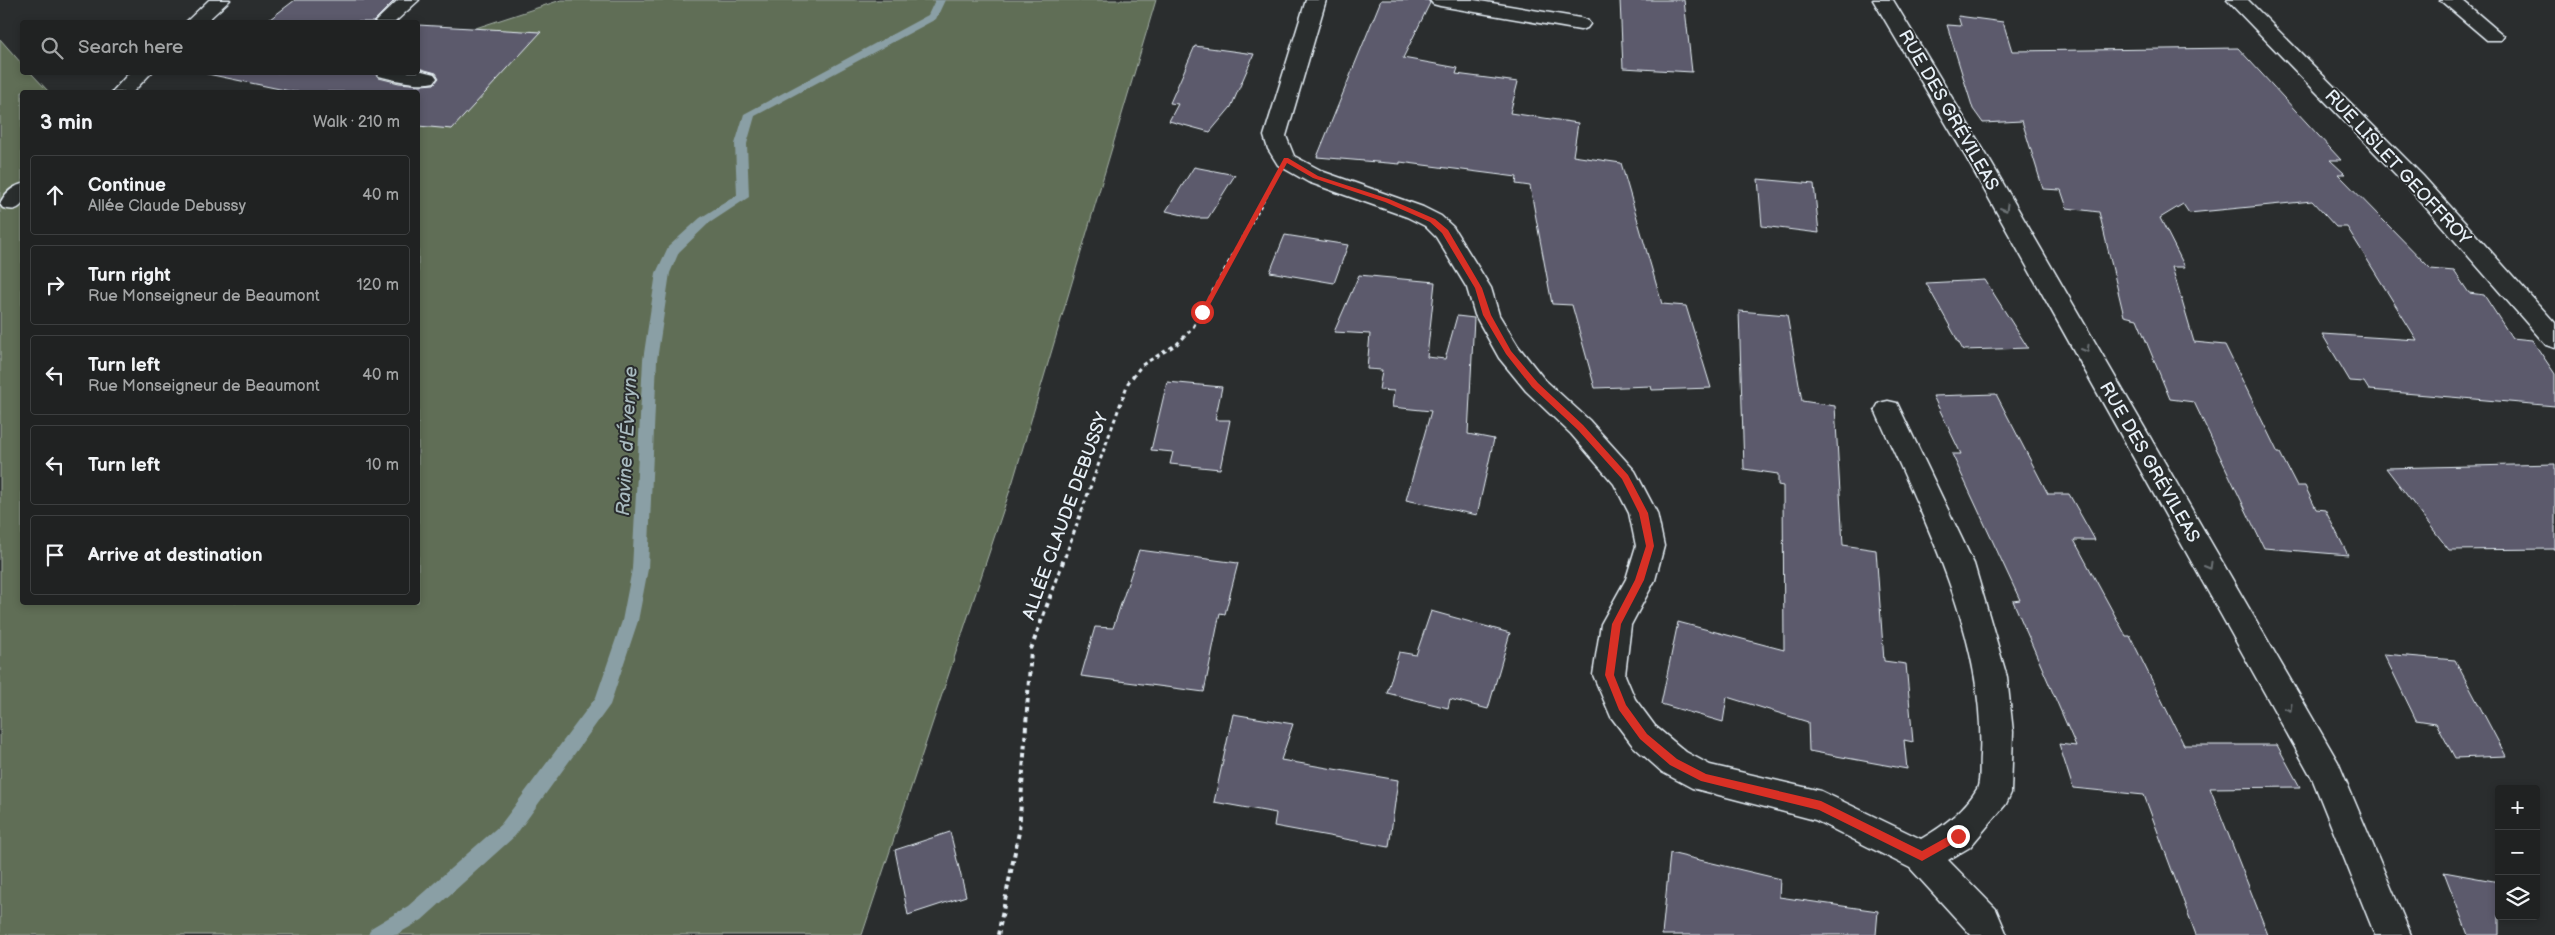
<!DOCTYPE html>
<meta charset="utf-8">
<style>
:root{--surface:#202222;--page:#2d2f2f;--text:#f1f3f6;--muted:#a2a4a5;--line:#3d3f40}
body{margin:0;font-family:"Balsamiq Sans",sans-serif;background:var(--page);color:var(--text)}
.controls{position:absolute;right:15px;bottom:15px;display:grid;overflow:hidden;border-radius:5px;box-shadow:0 2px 8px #0003}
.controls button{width:45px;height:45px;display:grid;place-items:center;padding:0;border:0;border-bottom:1px solid var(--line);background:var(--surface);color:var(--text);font:25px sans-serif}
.stop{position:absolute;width:15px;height:15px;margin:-11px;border:4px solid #d93025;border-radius:50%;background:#fff}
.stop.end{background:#d93025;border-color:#fff;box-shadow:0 1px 5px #0008}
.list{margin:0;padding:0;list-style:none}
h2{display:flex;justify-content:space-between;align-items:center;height:65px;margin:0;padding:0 20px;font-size:21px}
h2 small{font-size:16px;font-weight:400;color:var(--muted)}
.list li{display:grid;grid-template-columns:32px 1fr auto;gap:15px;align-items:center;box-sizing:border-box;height:80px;margin:0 10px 10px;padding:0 10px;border:1px solid var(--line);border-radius:5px}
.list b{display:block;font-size:19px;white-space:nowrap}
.list p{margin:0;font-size:16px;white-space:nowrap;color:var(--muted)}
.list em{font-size:16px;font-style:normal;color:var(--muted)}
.icon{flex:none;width:28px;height:28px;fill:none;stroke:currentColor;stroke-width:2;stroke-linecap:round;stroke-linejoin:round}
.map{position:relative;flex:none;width:2555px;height:935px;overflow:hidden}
.search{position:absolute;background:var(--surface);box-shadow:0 2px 8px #0003;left:20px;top:20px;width:400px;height:55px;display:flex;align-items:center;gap:12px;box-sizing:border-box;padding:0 18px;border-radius:5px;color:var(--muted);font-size:19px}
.panel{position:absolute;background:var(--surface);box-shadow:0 2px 8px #0003;left:20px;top:90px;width:400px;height:515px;border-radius:5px}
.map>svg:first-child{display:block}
.green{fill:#616e56;stroke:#a4b0a7}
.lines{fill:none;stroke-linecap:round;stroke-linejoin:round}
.stream{fill:#8a9fa5;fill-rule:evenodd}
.building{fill:#5c5a6c;stroke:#e8f1f8}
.street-casing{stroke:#e8f1f8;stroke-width:3}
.path-far2{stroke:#e8f1f8;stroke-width:2.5;stroke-dasharray:3 3;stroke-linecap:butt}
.path-far1{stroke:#e8f1f8;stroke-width:3;stroke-dasharray:4 4;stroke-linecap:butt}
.path{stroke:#e8f1f8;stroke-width:4;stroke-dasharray:4.5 4.5;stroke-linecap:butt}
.street{fill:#2a2d2e;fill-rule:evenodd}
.oneway{stroke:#6c7275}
.route{fill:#d93025}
.labels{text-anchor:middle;stroke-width:4;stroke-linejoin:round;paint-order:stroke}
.street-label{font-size:18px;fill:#e8f1f8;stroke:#2a2d2e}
.water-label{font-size:19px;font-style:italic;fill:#a9bbc0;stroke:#2a2d2e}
</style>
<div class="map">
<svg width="2555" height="935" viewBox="0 0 2555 935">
<rect width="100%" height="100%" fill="#2a2d2e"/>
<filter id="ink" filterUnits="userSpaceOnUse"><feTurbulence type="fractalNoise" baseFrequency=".02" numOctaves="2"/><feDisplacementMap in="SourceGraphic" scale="10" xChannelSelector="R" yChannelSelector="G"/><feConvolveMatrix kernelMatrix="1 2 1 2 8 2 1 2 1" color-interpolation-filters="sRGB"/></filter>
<g filter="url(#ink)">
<path class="green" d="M561,0H1156L1013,481L862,935H0V39L22,64V72L31,73L49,92H22V602H418V92H279L340,73L418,72V47Z"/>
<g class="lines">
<path class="stream" d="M935,0H945L936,19L755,116L747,144L749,197L708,224L679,252L670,273L657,360L648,569L638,621L610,705L515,836L422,920L396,935H368L371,928L408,906L501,824L596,697L622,621L632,569L643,360L656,273L668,247L700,218L737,195L735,144L744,114L928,15Z"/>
</g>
<g class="building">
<path d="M295,0H395L373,22H266Z"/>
<path d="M1381,0H1428L1430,3L1403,58L1458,68L1456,74L1518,82L1510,113L1578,123L1573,156L1621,163L1662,304L1686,306L1711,388L1652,390L1651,386L1595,388L1572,305L1552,304L1530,186L1516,184L1517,177L1400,162V164L1317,157Z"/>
<path d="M1620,0H1684L1692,72L1623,68Z"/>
<path d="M1958,16L2003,22L2012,51L2238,48L2341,160H2330L2345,174H2338L2431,269L2454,271L2469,293L2484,295L2512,338L2532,340L2555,374V406L2369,390L2364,382L2350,381L2322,334L2417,340L2347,227H2336L2312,201L2189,213L2183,204L2160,218L2185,267H2172L2194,342L2225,345L2278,453H2280L2297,486H2305L2316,509L2325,510L2348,555L2264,548L2194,402L2170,399L2137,319L2124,316L2099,212L2067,208L2061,190L2043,189L2022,121L1983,123L1973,109L1947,25L1961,26Z"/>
<path d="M418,25L541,32L452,129L418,126V92H294L203,73L374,72L379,78L399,83L421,85L434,84L439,78L436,73L418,68Z"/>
<path d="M1195,46L1254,54L1231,107L1210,132L1169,121L1178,104L1170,103Z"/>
<path d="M1194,167L1235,175L1208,218H1196L1166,211Z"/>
<path d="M1758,179L1814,184L1819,233L1762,226Z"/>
<path d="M1285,235L1348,245L1334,283L1270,272Z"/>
<path d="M1359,275L1435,282L1427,357L1445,359L1457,316L1474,318L1468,434L1494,439L1477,515L1406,500L1431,411L1392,407L1394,391L1379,390L1382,370L1367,369L1370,334L1334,332Z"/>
<path d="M1985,280L1997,299L2028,348L1963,350L1926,283Z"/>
<path d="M1739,311L1787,315L1802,401L1835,406L1843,545L1876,550L1884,661L1906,664L1913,742L1904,740L1907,769L1809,751L1808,722L1727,697L1723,722L1661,704L1678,622L1784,650L1783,486L1778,485V474L1744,469Z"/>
<path d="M1167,382L1222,387L1215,420H1230L1220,469L1170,464L1173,452L1151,450Z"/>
<path d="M1996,394L2048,494H2069L2095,540H2074L2126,636H2130L2184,745H2277L2300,787L2210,788L2268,935H2196L2144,795L2073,788L2059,744L2076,746L2013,601L2020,600L1952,454H1961L1933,396Z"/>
<path d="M2555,464V549L2449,550L2386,468Z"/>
<path d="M1139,550L1238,563L1225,614L1220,613L1204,692L1081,676L1095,627L1113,628Z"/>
<path d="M1431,611L1510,633L1488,709L1450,699L1448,708L1387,693L1399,652L1416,655Z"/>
<path d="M2384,654L2455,660L2506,756L2455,758L2436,723L2416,720Z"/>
<path d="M1233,714L1293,724L1281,760L1398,780L1389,847L1274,826L1276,813L1214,802Z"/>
<path d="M950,832L966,896L908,915L895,850Z"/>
<path d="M1670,853L1780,879L1779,897L1878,911L1876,935H1662Z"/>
<path d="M2444,872L2499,882V935H2468Z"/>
</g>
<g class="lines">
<g class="street-casing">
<g id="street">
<path d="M209,0H230L206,22H186Z"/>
<path d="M398,0H419L395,22H375Z"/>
<path d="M1306,0H1326L1286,136L1294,156L1324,172L1423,207L1441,216L1453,227L1491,288L1499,315L1518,346L1544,379L1589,420L1635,471L1657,513L1664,546L1655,580L1631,625L1625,675L1635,699L1655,726L1686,752L1710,765L1821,791L1921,839C1942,827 1964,811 1977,789C1981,781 1979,764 1980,755C1986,637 1922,515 1875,410L1879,403L1888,401L1897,403L1974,564L2007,677L2013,732L2011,793L2006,804L1970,847L1948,860L1996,909L2007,935H1971L1910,868L1815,820L1692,788L1662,772L1633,746L1611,717L1593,675L1601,624L1626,579L1636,546L1629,513L1614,484L1571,434L1526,391L1499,358L1475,315L1467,288L1436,237L1425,226L1407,217L1308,182L1278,165L1268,149L1264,136Z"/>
<path d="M1430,0H1474L1580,18L1587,20L1590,24L1587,28L1580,30L1440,6L1433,4Z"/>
<path d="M1873,0H1893L1989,159L2338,762L2411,935H2375L2312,778L1967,159Z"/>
<path d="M2227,0H2248L2423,176L2555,323V348L2546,345L2407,186Z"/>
<path d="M2440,0H2462L2504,36L2501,40H2487Z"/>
<path d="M418,70L434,74L437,78L434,82C418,86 395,80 379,76L376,72H418Z"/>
<path d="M130,72H152L133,92H112Z"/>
<path d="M22,184V204C17,211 11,210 3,208L0,204C4,194 12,187 22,184Z"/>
</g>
</g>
<path class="path-far2" d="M1236,250L1269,191"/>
<path class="path-far1" d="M1065,557L1128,383L1142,365L1177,344L1192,329L1237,248"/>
<path class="path" d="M998,935L1019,832L1031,649L1065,556"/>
<use href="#street" class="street"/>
</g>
<defs><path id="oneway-chevron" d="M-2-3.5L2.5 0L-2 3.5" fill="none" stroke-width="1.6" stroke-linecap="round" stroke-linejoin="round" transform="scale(1.25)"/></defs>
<g class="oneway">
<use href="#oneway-chevron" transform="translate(2005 208) rotate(60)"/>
<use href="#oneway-chevron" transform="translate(2086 349) rotate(60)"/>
<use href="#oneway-chevron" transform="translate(2209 566) rotate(60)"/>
<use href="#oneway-chevron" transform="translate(2289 708) rotate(60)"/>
</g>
</g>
<path class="route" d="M1284,158H1288L1318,176L1389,199L1435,219L1448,230L1482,288L1491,315L1511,351L1538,383L1583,425L1628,475L1648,513L1654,546L1644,580L1621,624L1614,675L1626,705L1647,734L1677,759L1706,774L1821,801L1922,851L1958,831L1961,833V839L1922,861L1819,810L1701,781L1670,765L1640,739L1619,710L1605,675L1612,624L1635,580L1646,546L1639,513L1622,479L1578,430L1532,387L1506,354L1483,315L1475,288L1442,233L1430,222L1385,202L1313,178L1287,163L1206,312L1199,314Z"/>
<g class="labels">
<g class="street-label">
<text transform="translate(1949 110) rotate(60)" y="6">RUE DES GRÉVILEAS</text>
<text transform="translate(2398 167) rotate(47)" y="6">RUE LISLET GEOFFROY</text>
<text transform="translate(2150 462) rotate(60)" y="6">RUE DES GRÉVILEAS</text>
<text transform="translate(1065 516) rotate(-70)" y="6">ALLÉE CLAUDE DEBUSSY</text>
</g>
<g class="water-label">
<text transform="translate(626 441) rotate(-87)" y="7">Ravine d'Éveryne</text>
</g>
</g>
</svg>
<div class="controls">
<button>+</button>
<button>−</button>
<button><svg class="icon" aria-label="layers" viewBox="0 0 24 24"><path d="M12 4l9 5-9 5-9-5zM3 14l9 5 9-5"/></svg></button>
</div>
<div class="stop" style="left:1202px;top:312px"></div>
<div class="stop end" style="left:1958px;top:836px"></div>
<div class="search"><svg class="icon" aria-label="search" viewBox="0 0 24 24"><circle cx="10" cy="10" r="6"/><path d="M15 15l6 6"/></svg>Search here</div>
<section class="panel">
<h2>3 min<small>Walk · 210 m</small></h2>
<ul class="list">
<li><svg class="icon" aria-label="ahead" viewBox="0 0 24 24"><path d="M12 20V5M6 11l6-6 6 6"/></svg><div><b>Continue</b><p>Allée Claude Debussy</p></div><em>40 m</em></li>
<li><svg class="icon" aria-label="right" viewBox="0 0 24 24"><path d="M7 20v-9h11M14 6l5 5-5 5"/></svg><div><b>Turn right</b><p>Rue Monseigneur de Beaumont</p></div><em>120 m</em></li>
<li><svg class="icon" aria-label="left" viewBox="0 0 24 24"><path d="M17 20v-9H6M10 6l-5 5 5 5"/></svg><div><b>Turn left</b><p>Rue Monseigneur de Beaumont</p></div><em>40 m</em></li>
<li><svg class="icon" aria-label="left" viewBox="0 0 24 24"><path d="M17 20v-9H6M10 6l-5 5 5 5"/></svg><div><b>Turn left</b></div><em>10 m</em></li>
<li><svg class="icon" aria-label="arrive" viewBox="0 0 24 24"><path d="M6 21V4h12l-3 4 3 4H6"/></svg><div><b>Arrive at destination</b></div></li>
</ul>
</section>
</div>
